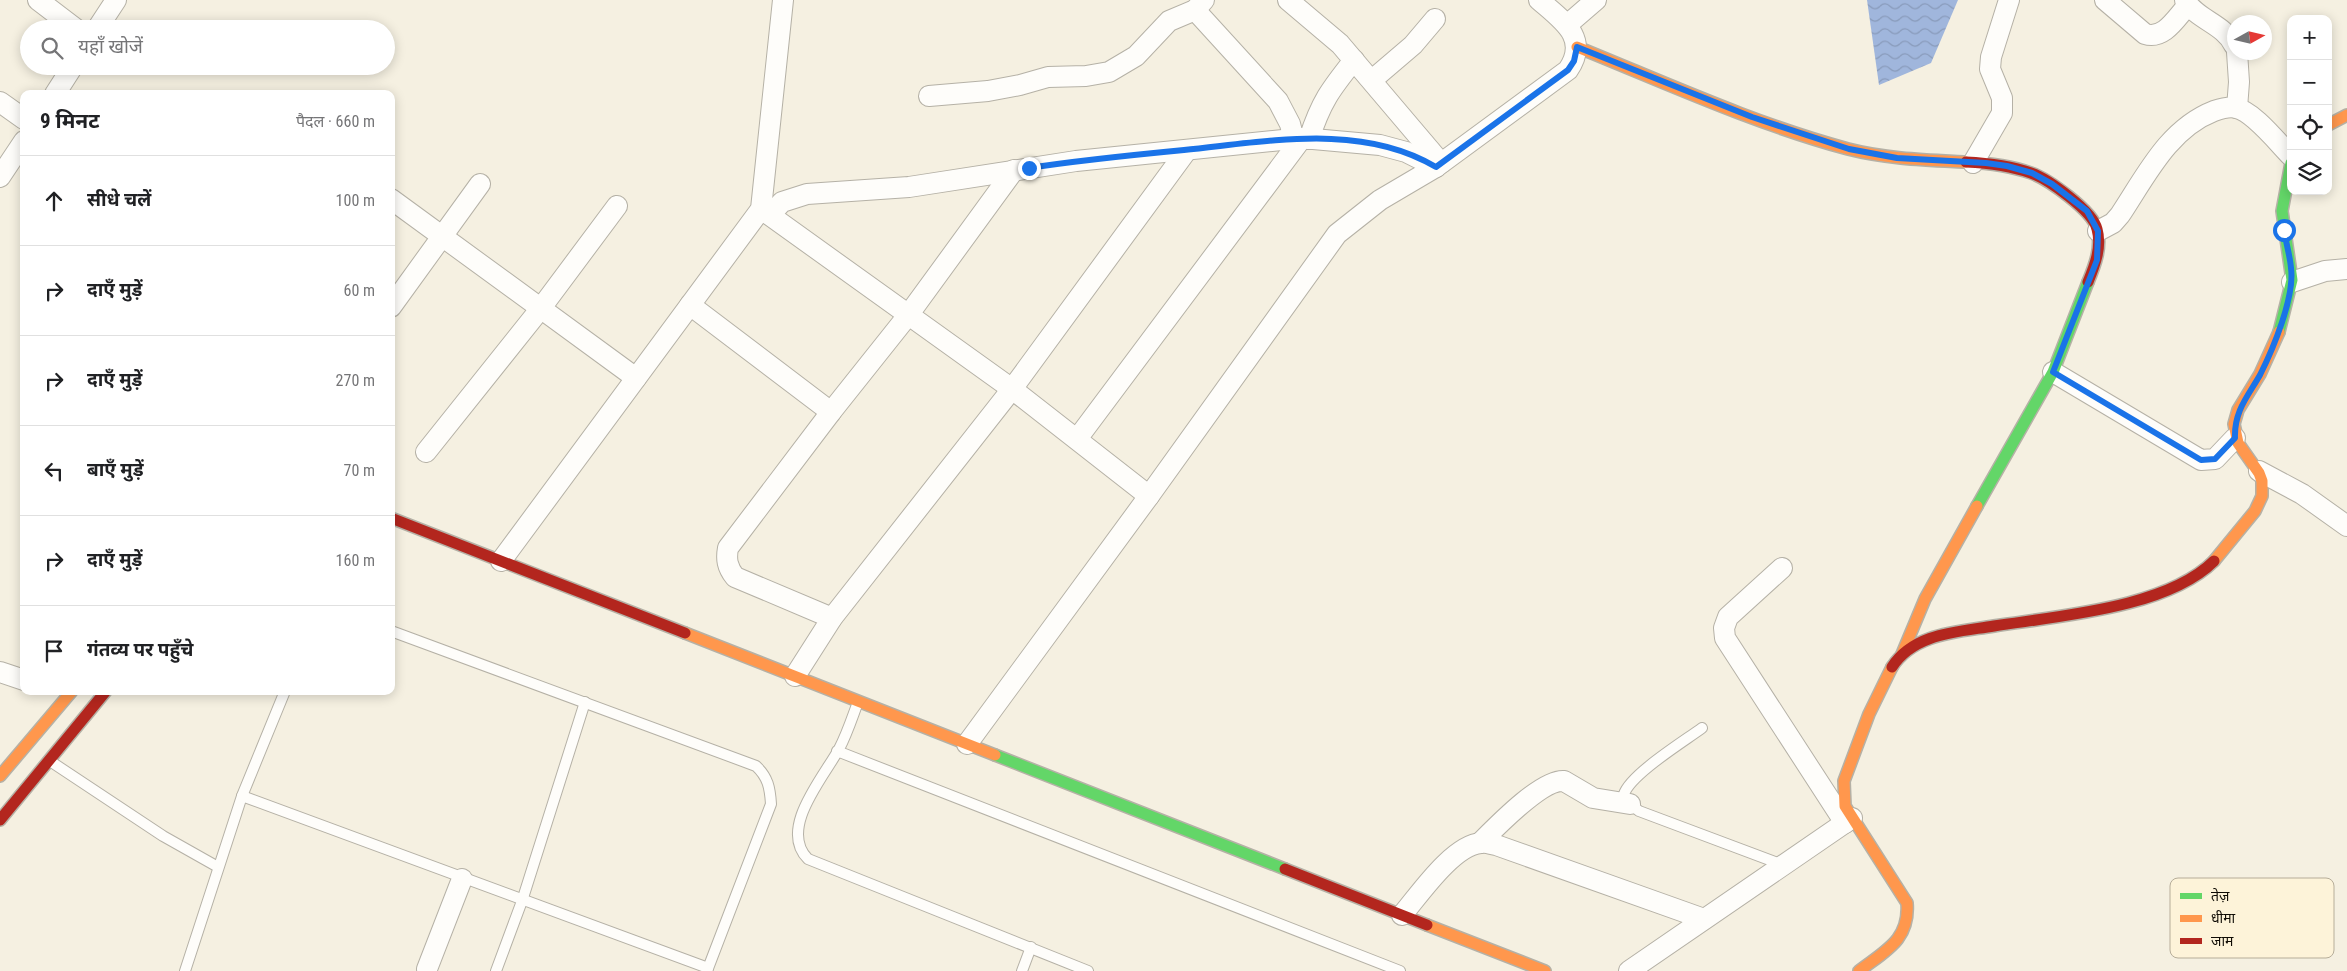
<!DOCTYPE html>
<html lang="hi">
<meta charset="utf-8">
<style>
:root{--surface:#fff;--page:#f2f2f2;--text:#202124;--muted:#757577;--line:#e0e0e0}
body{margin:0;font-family:"Roboto Condensed","Noto Sans Devanagari",sans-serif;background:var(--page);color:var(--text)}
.controls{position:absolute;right:15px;top:15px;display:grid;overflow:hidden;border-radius:10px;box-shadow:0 2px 12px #0003}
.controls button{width:45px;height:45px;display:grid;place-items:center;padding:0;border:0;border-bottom:1px solid var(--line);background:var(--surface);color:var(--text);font:25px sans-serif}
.compass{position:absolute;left:2227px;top:15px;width:45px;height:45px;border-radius:50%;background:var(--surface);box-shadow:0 2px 12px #0003;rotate:82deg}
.stop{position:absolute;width:15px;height:15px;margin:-11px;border:4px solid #1a73e8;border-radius:50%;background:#fff}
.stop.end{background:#1a73e8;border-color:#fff;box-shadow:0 1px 5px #0008}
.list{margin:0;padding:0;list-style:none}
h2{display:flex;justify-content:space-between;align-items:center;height:65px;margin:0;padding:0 20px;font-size:21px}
h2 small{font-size:16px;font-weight:400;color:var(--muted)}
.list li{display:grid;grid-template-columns:32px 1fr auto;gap:15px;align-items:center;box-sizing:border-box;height:90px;padding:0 20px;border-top:1px solid var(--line)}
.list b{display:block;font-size:19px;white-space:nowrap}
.list em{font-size:16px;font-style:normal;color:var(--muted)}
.icon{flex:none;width:28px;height:28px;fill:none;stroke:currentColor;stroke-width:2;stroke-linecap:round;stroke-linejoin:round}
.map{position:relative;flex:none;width:2347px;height:971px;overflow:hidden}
.search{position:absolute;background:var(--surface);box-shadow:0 2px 12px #0003;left:20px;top:20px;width:375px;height:55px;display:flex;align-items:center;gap:12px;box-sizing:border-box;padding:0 18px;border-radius:28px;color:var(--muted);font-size:19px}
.panel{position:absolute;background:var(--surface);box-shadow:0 2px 12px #0003;left:20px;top:90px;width:375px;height:605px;border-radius:10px}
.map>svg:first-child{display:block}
.water{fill:url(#water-waves)}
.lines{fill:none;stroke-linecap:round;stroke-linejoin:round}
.lane-casing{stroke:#b5b1a6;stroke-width:12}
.street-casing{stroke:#b5b1a6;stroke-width:22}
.fast-casing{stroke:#b5b1a6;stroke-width:14}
.slow-casing{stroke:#b5b1a6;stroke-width:14}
.jam-casing{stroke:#b5b1a6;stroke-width:14}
.lane{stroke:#fefdfa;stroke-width:10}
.street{stroke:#fefdfa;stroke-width:20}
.fast{stroke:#63d668;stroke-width:11}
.slow{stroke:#ff974d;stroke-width:11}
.jam{stroke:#b3261e;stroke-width:11}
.route{stroke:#1a73e8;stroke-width:6}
.key{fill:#fdf3d9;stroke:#b6ad99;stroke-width:1}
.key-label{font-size:14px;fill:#0f0b04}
</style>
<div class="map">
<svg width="2347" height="971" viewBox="0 0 2347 971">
<defs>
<pattern id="water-waves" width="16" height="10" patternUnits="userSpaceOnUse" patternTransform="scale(1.25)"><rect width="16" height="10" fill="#a0b6dc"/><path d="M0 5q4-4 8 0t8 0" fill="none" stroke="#899bbb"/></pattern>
</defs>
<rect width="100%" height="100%" fill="#f5f0e1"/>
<path class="water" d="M1867,0H1958L1931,63L1879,85Z"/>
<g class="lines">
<g class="lane-casing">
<g id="lane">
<path d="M391,631L756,766C768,777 770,788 771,804L707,971"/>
<path d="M858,702C852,718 847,734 839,749C823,778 778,829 808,859L1088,971"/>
<path d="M1702,728C1683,742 1631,774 1624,794L1630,804L1639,811L1783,865"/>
<path d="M837,751L1400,971"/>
<path d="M50,761L163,836L218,867"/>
<path d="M242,796L708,968"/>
<path d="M185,971L242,796L285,691"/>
<path d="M496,971L522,901L585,702"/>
<path d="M1022,971L1031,947"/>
</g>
</g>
<g class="street-casing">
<g id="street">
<path d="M38,0L76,29"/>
<path d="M1288,0L1340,44L1441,163"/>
<path d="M2105,0L2145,34C2164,40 2176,18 2188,5"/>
<path d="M2185,0C2197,20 2224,24 2234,45"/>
<path d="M1195,10L1278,101L1290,124L1294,140"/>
<path d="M1567,25L1596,0"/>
<path d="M97,29L116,0"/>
<path d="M1372,80L1413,45L1435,19"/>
<path d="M55,94L73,66"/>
<path d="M929,96L988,91L1020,85L1048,77L1086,76L1109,72L1136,56L1169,21L1195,10L1204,0"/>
<path d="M0,102L24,119"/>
<path d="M2237,108L2239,82L2237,52"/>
<path d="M1309,139C1321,102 1330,90 1354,60"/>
<path d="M1973,163L2002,113V98L1990,69L1991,57L2009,0"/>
<path d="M0,177L24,141"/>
<path d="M391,199L636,378"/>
<path d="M761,209L1012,389L1149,496"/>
<path d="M770,215L782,202L807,194L909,187L1076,161L1302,138L1380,145L1406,152L1436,167"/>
<path d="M2098,231L2113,223L2120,215C2146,176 2168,129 2214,111C2220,109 2229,106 2236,108C2253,111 2278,143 2291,156"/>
<path d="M2292,282L2325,271L2347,269"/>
<path d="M690,305L831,412"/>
<path d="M391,307L480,184"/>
<path d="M2053,372L2201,460L2215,459L2235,438"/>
<path d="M1077,439L1302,138"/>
<path d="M426,452L541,308L617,206"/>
<path d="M2259,471L2302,494L2347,526"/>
<path d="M501,561L761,209L783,0"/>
<path d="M1782,568L1728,617L1724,628L1725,638L1845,823"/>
<path d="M832,618L735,577C727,567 726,559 728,548L831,412L909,314L1014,170"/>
<path d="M0,672L24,680"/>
<path d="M795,676L832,618L1012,389L1187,150"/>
<path d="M967,744L1149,496L1337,234L1380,200L1436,167L1568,70C1590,38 1562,20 1539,0"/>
<path d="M1480,843C1496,827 1542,779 1564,781L1593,798L1630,804"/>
<path d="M1402,915C1419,895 1453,845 1481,843C1485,842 1491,844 1496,845L1704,919"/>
<path d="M427,969L462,879"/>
<path d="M1629,971L1852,818"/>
</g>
</g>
<g class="fast-casing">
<g id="fast">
<path d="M2279,332L2292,280L2282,211L2291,163"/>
<path d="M1977,506L2053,372L2088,282"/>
<path d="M995,755L1285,869"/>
</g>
</g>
<g class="slow-casing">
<g id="slow">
<path d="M1577,47C1666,83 1755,124 1848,149C1887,159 1927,160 1966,162"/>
<path d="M2328,125L2347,115"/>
<path d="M2214,561L2255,511L2262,496V481L2259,473L2238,443L2234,424L2238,410L2260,374L2279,332"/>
<path d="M685,633L995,755"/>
<path d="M1902,654L1925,599L1977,506"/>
<path d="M0,776L72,691"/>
<path d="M1427,925L1545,971"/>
<path d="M1859,971C1885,951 1910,940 1907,903L1845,806L1844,781L1869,714L1892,667"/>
</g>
</g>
<g class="jam-casing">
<g id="jam">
<path d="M1966,162C1987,163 2011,166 2031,173C2048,179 2093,211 2097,229C2102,247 2095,265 2088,282"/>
<path d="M391,518L685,633"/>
<path d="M1892,667C1914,633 1958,632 1994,626C2058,616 2167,608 2214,561"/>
<path d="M0,820L106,691"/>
<path d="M1285,869L1427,925"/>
</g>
</g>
<use href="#lane" class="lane"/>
<use href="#street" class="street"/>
<use href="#fast" class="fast"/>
<use href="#slow" class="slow"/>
<use href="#jam" class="jam"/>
</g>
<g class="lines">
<path class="route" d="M1029,168C1081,160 1132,155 1184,150C1266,142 1361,122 1436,167L1568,70L1574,61L1577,47L1752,117L1849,149L1897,158L1986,163L2007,166L2032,173L2052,184L2087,211L2098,231L2097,260L2053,372L2201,460L2215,459L2235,438C2234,411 2248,396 2260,375C2273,349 2295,297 2291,268C2290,256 2286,243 2284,230"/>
</g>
<rect x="2170" y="878" width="164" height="80" rx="8" class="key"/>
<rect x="2180" y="893" width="22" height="6" fill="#63d668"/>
<rect x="2180" y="915" width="22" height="7" fill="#ff974d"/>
<rect x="2180" y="938" width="22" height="6" fill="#b3261e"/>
<g class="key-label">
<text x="2211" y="901">तेज़</text>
<text x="2211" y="923">धीमा</text>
<text x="2211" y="946">जाम</text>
</g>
</svg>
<div class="controls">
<button>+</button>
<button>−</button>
<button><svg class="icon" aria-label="locate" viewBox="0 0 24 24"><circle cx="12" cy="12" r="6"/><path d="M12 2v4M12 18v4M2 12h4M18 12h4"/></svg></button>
<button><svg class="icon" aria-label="layers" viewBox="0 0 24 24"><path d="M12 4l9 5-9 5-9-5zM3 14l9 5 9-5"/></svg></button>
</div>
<svg class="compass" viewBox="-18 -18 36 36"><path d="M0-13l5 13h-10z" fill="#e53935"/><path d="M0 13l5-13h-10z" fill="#757577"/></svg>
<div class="stop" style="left:2284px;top:230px"></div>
<div class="stop end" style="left:1029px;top:168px"></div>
<div class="search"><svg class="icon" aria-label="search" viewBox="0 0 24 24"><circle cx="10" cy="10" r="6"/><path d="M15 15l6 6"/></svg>यहाँ खोजें</div>
<section class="panel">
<h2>9 मिनट<small>पैदल · 660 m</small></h2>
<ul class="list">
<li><svg class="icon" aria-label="ahead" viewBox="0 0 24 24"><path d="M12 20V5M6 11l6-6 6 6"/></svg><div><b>सीधे चलें</b></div><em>100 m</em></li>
<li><svg class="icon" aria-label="right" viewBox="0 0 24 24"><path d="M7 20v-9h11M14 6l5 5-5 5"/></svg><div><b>दाएँ मुड़ें</b></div><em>60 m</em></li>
<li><svg class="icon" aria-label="right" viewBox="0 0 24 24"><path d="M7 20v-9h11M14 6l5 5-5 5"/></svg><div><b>दाएँ मुड़ें</b></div><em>270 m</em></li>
<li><svg class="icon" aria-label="left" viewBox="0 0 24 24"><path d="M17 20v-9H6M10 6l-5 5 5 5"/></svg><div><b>बाएँ मुड़ें</b></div><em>70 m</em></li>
<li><svg class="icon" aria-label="right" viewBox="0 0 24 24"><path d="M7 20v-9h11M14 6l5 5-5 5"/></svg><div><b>दाएँ मुड़ें</b></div><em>160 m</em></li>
<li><svg class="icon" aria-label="arrive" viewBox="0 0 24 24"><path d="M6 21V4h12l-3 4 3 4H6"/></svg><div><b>गंतव्य पर पहुँचे</b></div></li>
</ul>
</section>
</div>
